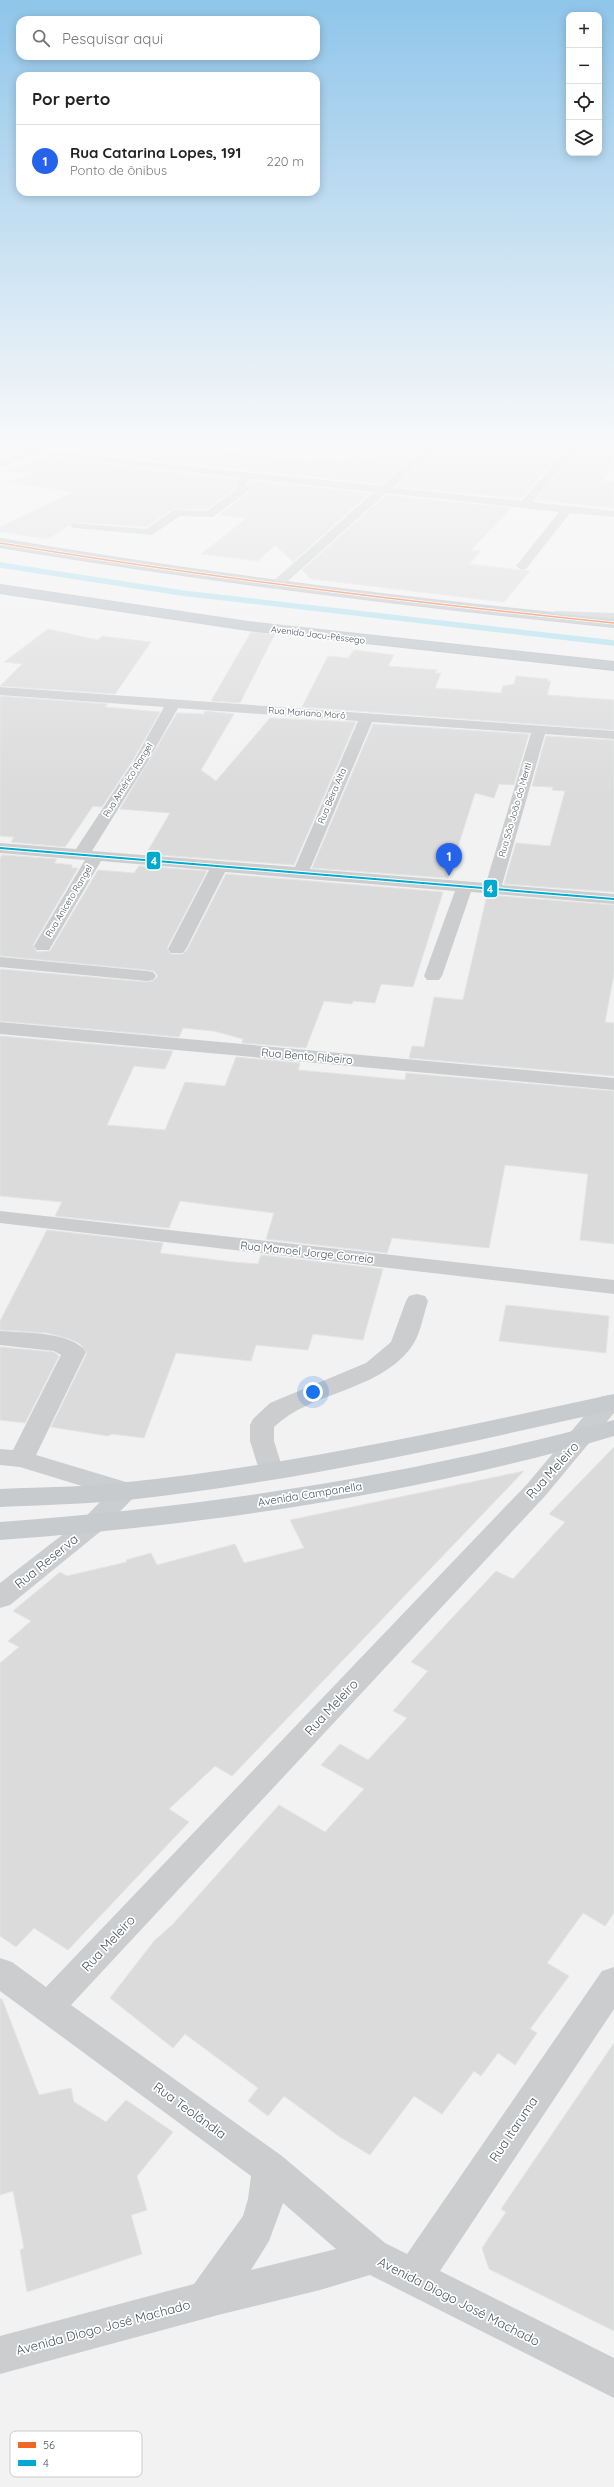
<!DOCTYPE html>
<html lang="pt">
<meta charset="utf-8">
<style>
:root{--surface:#fff;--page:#f6f6f6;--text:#222;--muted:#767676;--line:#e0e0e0;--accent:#2563eb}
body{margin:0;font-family:Quicksand,sans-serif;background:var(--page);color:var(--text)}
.controls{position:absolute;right:12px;top:12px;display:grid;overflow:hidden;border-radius:8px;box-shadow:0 2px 10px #0003}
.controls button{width:36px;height:36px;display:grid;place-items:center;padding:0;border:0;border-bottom:1px solid var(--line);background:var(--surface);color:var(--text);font:20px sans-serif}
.you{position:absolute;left:313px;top:1392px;width:14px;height:14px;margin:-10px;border:3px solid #fff;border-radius:50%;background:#1a73e8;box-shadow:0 0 0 6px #1a73e833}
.badge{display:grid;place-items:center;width:26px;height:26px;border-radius:50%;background:var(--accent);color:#fff;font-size:13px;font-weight:700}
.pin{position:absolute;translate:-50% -33px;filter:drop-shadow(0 1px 2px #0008)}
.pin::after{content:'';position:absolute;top:21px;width:14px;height:12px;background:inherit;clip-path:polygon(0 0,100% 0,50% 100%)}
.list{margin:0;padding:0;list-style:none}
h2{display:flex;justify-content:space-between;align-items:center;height:52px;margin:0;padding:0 16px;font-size:17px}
h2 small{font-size:13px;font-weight:400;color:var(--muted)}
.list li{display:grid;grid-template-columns:26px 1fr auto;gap:12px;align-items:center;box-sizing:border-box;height:72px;padding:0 16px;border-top:1px solid var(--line)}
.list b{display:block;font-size:15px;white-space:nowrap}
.list p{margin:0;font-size:13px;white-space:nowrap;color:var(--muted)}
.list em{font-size:13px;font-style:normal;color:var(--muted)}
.icon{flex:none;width:22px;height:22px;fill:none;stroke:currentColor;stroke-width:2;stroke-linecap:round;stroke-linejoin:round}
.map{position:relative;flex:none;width:614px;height:2487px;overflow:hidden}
.search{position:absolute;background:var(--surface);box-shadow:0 2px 10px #0003;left:16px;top:16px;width:304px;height:44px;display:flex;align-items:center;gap:10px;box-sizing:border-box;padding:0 14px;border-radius:12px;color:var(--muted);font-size:15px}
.panel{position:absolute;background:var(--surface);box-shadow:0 2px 10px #0003;left:16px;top:72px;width:304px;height:124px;border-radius:12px}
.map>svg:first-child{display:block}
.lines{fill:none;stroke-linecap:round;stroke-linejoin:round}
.stream{stroke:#abdeee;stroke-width:5.5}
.building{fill:#dbdbdc;stroke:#e3e4e5}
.highway-casing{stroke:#b7bbc1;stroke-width:2}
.minor{fill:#cbcdcf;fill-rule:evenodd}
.major{fill:#c8cbce;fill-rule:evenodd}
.highway{fill:#bcc2c7;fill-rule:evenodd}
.bus-1-casing{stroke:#fff;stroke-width:3}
.bus-2-casing{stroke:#fff;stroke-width:4}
.bus-1{stroke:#f26522;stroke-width:1.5}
.bus-2{stroke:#00a9ce;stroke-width:2}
.labels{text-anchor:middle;stroke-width:3.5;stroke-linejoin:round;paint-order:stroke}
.far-street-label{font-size:9px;fill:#48535e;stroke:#fff}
.street-label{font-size:11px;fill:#48535e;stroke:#fff}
.near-street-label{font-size:13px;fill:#48535e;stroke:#fff}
.key{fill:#fff;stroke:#c8cbcf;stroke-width:1}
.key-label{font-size:11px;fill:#48535e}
.line-badge{stroke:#fff;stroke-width:1.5}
.badge-label{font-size:11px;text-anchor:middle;font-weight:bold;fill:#fff}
</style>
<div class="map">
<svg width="614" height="2487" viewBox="0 0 614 2487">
<rect width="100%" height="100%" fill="#f2f2f2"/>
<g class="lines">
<path class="stream" d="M0,565L182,593L614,643"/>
</g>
<g class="building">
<path d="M76,448H204L314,463L318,460L346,463L353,457L378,460V448H423L381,484L68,450Z"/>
<path d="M437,448H565L522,498L396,487Z"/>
<path d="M578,448H604L599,453L614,457L608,468H611L602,481L614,482V508L536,500Z"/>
<path d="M49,457L237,479L234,484L236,488L207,509H173L146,527L71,522L70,525L48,539L0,532V527L73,492L9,482L33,474L8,470Z"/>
<path d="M252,481L370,493L293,562L275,545L258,561L201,554L247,518L219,515L249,492L250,488L248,484Z"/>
<path d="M386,495L511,508L471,550L481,551L469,564L530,571L504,602L311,579L302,570Z"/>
<path d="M48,629L98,640L102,636L151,642L115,694L0,686L22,664L4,662Z"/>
<path d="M251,632L275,634L240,703L211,701Z"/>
<path d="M354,650L394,655L388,666L437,670L435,673H441L435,688L501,693L503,686L514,684L516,676L548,679V681H551L547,695L614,700V730L302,707L328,656L348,658Z"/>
<path d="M0,696L107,704L105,707L160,712L133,760L102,807L93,806L65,847L11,842L14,837L0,836Z"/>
<path d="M205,711L234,714L201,770L216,781L270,718L356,722L294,865L146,854L170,813L120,809L177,713L204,714Z"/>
<path d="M373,724L529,734L514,785L499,784L494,798L475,793L448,878L312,868Z"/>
<path d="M546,736L614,740V892L504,884L516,843L550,846L565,791L552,790L553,787L532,786Z"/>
<path d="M2,855L57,859L54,863L72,865V868H78L33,945L37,952L50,951L98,870L134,873L139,866L207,871L167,948L171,954H183L187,950L226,874L443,892L413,987L381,984L375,1003L353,1001L352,1004L324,1001L306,1048L242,1043L243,1039L214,1031L183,1028L179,1037L0,1021V969L147,982L153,981L158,976L154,971L147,970L0,956V858Z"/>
<path d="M487,895L614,905V974L605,1022L614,1023V1076L409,1058L412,1046L424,1047L434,997L463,1000Z"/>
<path d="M0,1036L173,1051L165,1069L134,1066L107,1125L165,1130L185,1082L225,1086L236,1057L300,1063L298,1070L405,1080L406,1073L614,1091V1244L580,1240L588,1174L505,1165L489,1248L392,1238L387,1253L266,1239L274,1213L180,1201L169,1228L55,1216L62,1202L0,1196Z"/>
<path d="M47,1230L163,1243L160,1253L233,1262L258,1264L261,1255L383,1269L363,1340L313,1334L308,1350L256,1345L251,1361L176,1353L144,1438L112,1434L108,1436L51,1427L87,1353L80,1344L70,1339L47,1333L0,1330V1321Z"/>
<path d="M506,1305L609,1316L606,1353L499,1341Z"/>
<path d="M0,1347L54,1352L59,1356L25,1423L0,1420Z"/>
<path d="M614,1447V1913L605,1926L583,1913L547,1963L569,1976L530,2029L537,2033L515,2065L498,2053L481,2076L474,2071L442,2114L414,2096L370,2155L340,2137L284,2096L268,2116L248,2101L258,2088L185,2034L173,2048L110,1998L154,1941L173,1924L279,1805L325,1832L364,1789L321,1765L340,1744L368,1760L407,1718L393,1711L428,1671L411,1662L496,1571L513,1579L565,1522L549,1514Z"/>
<path d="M524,1471L232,1776L215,1766L169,1809L189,1822L68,1950L34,1928L16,1947L0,1936V1663L19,1647L8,1641L31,1621L13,1611L60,1572L67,1576L127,1562L126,1560L151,1553L157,1565L235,1544L244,1563L304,1548L290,1520Z"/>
<path d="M0,1999H2L39,2095L71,2088L74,2102L106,2122L126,2100L173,2132L137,2176L147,2210L131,2215L142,2254L27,2292L20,2250L24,2248L13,2191L0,2195Z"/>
<path d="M614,2043V2331L489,2269L482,2248L506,2212L501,2209Z"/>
</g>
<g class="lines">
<g class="highway-casing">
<g id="highway">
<path d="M0,539C204,574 408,599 614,619V627C408,606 204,581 0,547Z"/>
<path d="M0,585L248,622L614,662V670L248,630L0,593Z"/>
</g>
</g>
<g class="minor">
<path d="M11,448H38L156,463L381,486L425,448H436L393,488L522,501L567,448H577L533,502L614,511V517L570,513L526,569L522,570L516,566L559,512L386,493L279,589H271L269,586L271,583L374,492L251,479L246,484L249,489L248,491L213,517L180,516L152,535L75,528L71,527V523L146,529L174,510L207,511L238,488L235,484L240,478L40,454L0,467V461L25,452Z"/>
<path d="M555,611L614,613V621L550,618L549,615Z"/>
<path d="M0,687L614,731V739L545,734L502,885L614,894V904L471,892L442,976L439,980H427L424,976L455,891L225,872L186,949L183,953H171L168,949L209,870L101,861L49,950H37L34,946L85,860L0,853V843L76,849L134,761L164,707L0,695ZM178,708L358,721L295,867L92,851L148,761ZM372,722L531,733L486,883L310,869Z"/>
<path d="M0,957L147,971L153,972L156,976L153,980L147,981L0,967Z"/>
<path d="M0,1022L614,1078V1090L0,1034Z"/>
<path d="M0,1211L614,1280V1294L0,1223Z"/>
<path d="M417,1294L425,1296L428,1301C423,1316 420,1337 410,1349C376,1392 312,1391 274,1427V1441L283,1470L279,1476L270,1479L261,1476L250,1441V1425L253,1419L270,1403L366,1363L391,1342L406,1301L409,1296Z"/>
<path d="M0,1331C23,1333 72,1331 86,1352L36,1455L136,1485L140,1491L101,1531L10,1605L0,1608V1583L83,1519L108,1494L20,1467L0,1465V1449L13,1450L61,1355L54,1351L0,1345Z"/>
<path d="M609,1395L614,1396V1413L546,1495L71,2005L282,2156L385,2243L407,2254L602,1971L614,1967V2009L440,2271L614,2358V2398L370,2275L320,2290L222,2314L0,2374V2336L194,2284L243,2216L248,2199L251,2176L0,1991V1958L12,1962L46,1987L528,1483L600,1397ZM283,2203L336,2249L251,2270L269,2241Z"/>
</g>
<g class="major">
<path d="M614,1394V1410C454,1446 292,1482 128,1500C86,1504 43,1505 0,1507V1489C43,1487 86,1487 128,1482C292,1465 453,1429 614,1394Z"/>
<path d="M614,1420V1436C415,1495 206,1525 0,1540V1522C207,1507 413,1475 614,1420Z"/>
</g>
<use href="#highway" class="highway"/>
<g class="bus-1-casing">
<path id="bus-1" d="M0,543C204,577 408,602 614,623"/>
</g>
<g class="bus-2-casing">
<path id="bus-2" d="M0,848L614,899"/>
</g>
<use href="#bus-1" class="bus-1"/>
<use href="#bus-2" class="bus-2"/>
</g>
<linearGradient id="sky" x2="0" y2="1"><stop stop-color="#8fc5ea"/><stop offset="0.56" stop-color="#f9f9f9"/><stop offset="1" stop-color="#f9f9f9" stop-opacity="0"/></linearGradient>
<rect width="614" height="796" fill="url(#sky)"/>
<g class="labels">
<g class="far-street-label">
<text transform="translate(318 635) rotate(7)" y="3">Avenida Jacu-Pêssego</text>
<text transform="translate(307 713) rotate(4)" y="3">Rua Mariano Morô</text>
<text transform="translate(128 780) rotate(-58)" y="3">Rua Américo Rangel</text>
<text transform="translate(332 796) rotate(-67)" y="3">Rua Beira Alta</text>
<text transform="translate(515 810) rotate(-74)" y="3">Rua São João do Meriti</text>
<text transform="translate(69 901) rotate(-59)" y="3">Rua Aniceto Rangel</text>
</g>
<g class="street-label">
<text transform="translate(307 1056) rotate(5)" y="4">Rua Bento Ribeiro</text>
<text transform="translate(307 1252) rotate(6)" y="4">Rua Manoel Jorge Correia</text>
<text transform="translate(310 1494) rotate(-9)" y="4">Avenida Campanella</text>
</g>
<g class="near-street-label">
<text transform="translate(552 1470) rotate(-48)" y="5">Rua Meleiro</text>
<text transform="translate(46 1561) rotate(-39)" y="5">Rua Reserva</text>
<text transform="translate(331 1707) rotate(-47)" y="5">Rua Meleiro</text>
<text transform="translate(108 1943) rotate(-47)" y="5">Rua Meleiro</text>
<text transform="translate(190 2110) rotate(36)" y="5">Rua Teolândia</text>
<text transform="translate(513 2129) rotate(-56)" y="5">Rua Itaruma</text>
<text transform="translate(459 2301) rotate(27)" y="5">Avenida Diogo José Machado</text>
<text transform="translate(103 2327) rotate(-15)" y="5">Avenida Diogo José Machado</text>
</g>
</g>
<rect x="10" y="2431" width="132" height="46" rx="6" class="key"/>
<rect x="18" y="2442" width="18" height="6" fill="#f26522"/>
<rect x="18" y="2460" width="18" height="6" fill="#00a9ce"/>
<g class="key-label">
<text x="43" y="2449">56</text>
<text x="43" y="2467">4</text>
</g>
<g class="line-badge">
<rect x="146" y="851" width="15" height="19" rx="4" fill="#00a9ce"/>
<rect x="483" y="879" width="15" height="19" rx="4" fill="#00a9ce"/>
</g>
<g class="badge-label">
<text x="154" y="865">4</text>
<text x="490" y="893">4</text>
</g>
</svg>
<div class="controls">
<button>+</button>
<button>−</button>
<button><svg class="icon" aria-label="locate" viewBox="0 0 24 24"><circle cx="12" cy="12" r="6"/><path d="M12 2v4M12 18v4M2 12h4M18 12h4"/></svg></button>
<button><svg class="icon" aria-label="layers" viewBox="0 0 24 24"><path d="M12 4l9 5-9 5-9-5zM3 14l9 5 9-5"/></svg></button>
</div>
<div class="you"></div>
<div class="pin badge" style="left:449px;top:876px">1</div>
<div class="search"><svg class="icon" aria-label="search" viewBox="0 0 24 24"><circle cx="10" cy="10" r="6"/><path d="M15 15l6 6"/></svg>Pesquisar aqui</div>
<section class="panel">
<h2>Por perto<small></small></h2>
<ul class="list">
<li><span class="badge">1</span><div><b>Rua Catarina Lopes, 191</b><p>Ponto de ônibus</p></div><em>220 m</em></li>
</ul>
</section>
</div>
